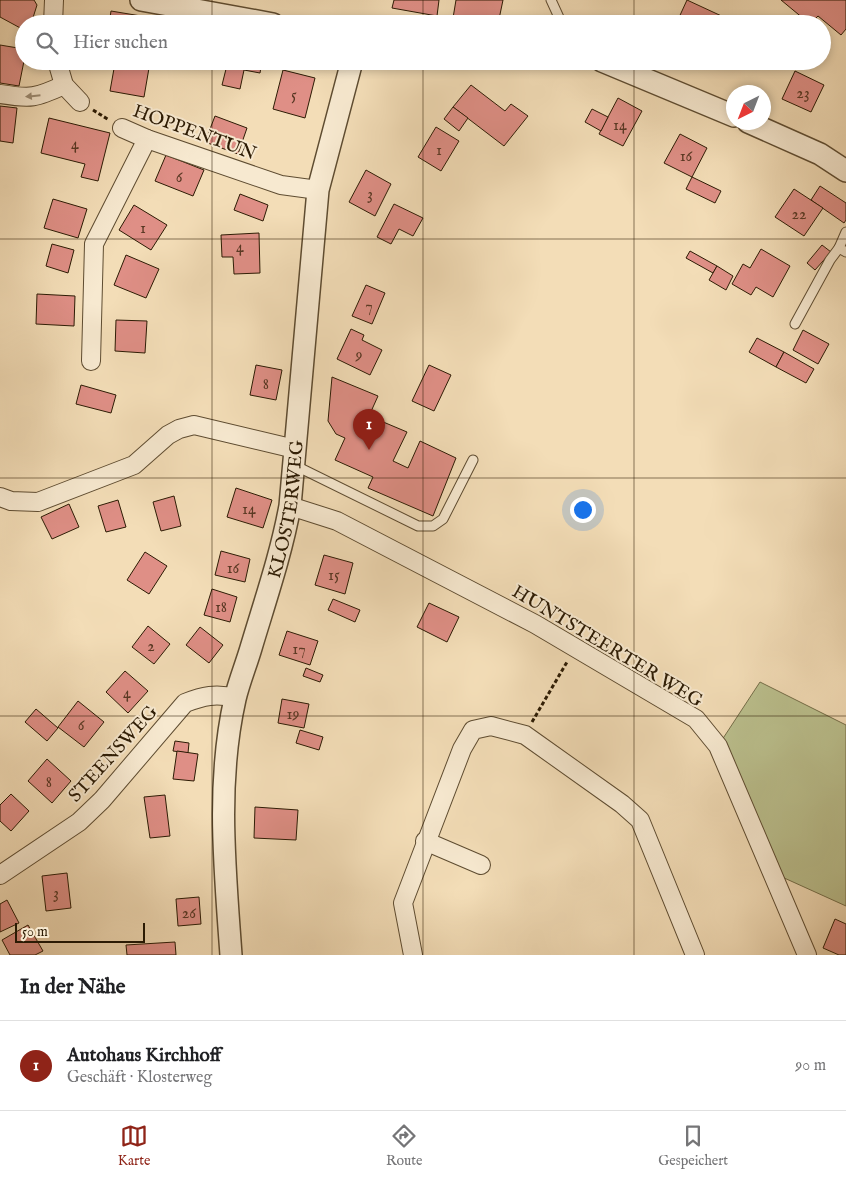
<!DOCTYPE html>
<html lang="de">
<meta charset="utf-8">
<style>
:root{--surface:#fff;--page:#f2f2f2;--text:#202124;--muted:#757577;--line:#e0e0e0;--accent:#8f2418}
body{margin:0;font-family:"IM FELL English",serif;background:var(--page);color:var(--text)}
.compass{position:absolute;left:726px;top:85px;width:45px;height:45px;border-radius:50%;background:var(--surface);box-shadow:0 2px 8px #0003;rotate:222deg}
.scale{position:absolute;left:15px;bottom:12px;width:130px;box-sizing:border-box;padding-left:5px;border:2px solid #2c1b04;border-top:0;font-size:14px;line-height:18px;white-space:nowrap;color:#2c1b04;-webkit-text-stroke:4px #f7e9d0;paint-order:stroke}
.you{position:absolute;left:582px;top:509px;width:18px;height:18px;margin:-12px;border:4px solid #fff;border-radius:50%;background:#1a73e8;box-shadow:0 0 0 8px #1a73e833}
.badge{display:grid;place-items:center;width:32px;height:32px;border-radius:50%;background:var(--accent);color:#fff;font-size:16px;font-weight:700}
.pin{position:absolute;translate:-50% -41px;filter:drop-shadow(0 1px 2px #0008)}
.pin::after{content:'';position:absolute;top:26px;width:18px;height:15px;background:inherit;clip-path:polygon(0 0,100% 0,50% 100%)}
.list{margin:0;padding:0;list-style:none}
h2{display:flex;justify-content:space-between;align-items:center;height:65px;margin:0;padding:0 20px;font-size:21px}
h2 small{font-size:16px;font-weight:400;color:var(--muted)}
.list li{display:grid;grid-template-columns:32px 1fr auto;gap:15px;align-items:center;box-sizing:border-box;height:90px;padding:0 20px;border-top:1px solid var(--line)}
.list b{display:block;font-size:19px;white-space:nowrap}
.list p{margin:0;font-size:16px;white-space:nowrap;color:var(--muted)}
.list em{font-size:16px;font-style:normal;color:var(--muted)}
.icon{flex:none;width:28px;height:28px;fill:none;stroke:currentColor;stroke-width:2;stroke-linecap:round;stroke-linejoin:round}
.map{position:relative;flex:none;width:846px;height:955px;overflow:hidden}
.search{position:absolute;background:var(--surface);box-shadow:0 2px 8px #0003;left:15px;right:15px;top:15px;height:55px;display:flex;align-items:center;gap:12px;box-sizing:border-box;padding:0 18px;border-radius:28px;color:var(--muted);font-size:19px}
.sheet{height:155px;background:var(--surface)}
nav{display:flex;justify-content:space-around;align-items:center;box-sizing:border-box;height:70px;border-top:1px solid var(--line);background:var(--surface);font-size:14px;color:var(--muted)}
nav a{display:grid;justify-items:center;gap:2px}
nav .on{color:var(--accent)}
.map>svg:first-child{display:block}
.green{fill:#bbc08e;stroke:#746e49}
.building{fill:#df8f86;stroke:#2c1b04}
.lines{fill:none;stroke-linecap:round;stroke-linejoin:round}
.service-casing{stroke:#5e4c31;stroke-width:11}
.minor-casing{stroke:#5e4c31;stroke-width:20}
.tertiary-casing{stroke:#5e4c31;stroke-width:24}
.path{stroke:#2c1b04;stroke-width:3;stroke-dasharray:4 2.5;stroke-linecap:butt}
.service{stroke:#f7e9d0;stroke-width:9}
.minor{stroke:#f7e9d0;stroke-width:18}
.tertiary{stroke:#f7e9d0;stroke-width:21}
.oneway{fill:#9c8c74}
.grid{fill:none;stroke:#2c1b04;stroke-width:1;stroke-opacity:0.55}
.labels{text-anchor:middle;stroke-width:4;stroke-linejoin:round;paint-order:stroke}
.number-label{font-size:16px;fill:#593824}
.street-label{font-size:19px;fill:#2c1b04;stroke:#f7e9d0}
</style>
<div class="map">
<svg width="846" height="955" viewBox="0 0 846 955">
<rect width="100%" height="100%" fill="#f3ddb7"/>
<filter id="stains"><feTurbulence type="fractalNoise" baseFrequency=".004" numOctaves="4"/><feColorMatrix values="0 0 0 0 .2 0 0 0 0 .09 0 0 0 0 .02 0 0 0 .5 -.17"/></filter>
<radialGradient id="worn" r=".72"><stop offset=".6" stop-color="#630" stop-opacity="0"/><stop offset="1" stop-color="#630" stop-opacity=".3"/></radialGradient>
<path class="green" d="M760,682L846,725V906L771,872L718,746Z"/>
<g class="building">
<path d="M0,0H34L37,5L31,24H24V30L0,17Z"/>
<path d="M394,0H439L437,16L392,8Z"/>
<path d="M456,0H503L498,24H483L453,18Z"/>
<path d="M687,0L728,19L726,24H676Z"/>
<path d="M781,0H846V29L841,35L818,16L810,24Z"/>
<path d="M111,11L147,17L146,24H109Z"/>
<path d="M657,16L673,24H654Z"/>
<path d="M0,45L24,49V61L19,86L0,83Z"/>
<path d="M228,61H262L260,73L244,70L240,89L222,85Z"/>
<path d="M115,63L149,68L144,97L110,91Z"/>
<path d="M283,70L315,78L305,118L273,109Z"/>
<path d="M795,71L824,85L811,112L782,99Z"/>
<path d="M471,85L505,111L511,104L528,116L504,146L453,107Z"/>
<path d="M618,98L642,111L623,146L599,134Z"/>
<path d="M0,106L17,108L13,143L0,141Z"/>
<path d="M453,107L468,118L459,131L444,119Z"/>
<path d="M592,109L608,117L601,131L585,122Z"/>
<path d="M215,116L247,128L238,154L205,142Z"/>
<path d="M49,118L110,133L98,181L81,177L85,164L41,153Z"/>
<path d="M436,127L459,141L441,171L418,157Z"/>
<path d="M680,134L707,148L692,177L664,163Z"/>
<path d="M166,155L204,170L193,196L155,181Z"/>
<path d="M366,170L391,184L375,216L349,202Z"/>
<path d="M692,177L721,191L715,203L686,189Z"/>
<path d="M820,186L846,203V220L844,223L811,200Z"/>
<path d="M794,189L823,208L804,236L775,217Z"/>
<path d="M240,194L268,205L263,221L234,210Z"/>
<path d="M53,199L87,209L78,238L44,228Z"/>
<path d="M394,204L423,218L413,236L399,229L391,244L377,237Z"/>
<path d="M134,205L167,225L151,250L119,230Z"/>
<path d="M259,233L260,273L234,274L233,257H222L221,235Z"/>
<path d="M52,244L74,250L68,273L46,266Z"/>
<path d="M822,245L831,252L815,270L807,263Z"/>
<path d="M761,249L790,266L773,297L756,287L751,295L732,284L743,264L750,268Z"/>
<path d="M690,251L717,266L713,273L686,258Z"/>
<path d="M126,255L159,269L146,298L114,285Z"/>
<path d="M717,266L733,276L726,290L709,280Z"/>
<path d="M366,285L385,293L372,324L352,316Z"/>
<path d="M37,294L75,296L74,326L36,324Z"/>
<path d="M116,320L147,321L145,353L115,351Z"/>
<path d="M351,329L364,335L362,340L382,350L370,375L337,359Z"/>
<path d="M803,330L829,344L818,364L793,350Z"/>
<path d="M757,338L784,352L776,367L749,352Z"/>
<path d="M784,352L814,369L806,383L776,367Z"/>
<path d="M256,365L282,370L276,400L250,395Z"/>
<path d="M429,365L451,375L434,411L412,401Z"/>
<path d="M332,377L378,396L369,416L407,432L393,461L408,468L420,441L456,458L433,516L368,488L373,477L335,460L345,438L336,434L328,421Z"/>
<path d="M81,385L116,395L111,413L76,404Z"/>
<path d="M236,488L272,500L263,528L227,517Z"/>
<path d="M174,496L181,526L161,531L153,502Z"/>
<path d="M118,500L126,527L106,532L98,506Z"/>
<path d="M69,504L79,527L52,539L41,517Z"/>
<path d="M221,551L250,559L245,582L215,575Z"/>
<path d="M145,552L167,566L149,594L127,580Z"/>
<path d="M324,555L353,563L345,594L315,585Z"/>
<path d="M212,589L237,597L230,622L204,615Z"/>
<path d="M333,599L360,610L355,622L328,610Z"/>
<path d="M429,603L459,617L447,642L417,627Z"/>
<path d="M148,626L170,644L154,664L132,647Z"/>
<path d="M200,627L223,645L209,663L186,645Z"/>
<path d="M287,631L318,641L310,665L279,655Z"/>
<path d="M306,668L323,675L320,682L303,676Z"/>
<path d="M125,671L148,691L128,713L106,692Z"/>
<path d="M282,699L309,704L304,728L278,723Z"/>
<path d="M78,701L104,722L84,747L58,727Z"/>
<path d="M36,709L58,728L47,741L25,722Z"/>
<path d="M300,730L323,737L319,750L296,743Z"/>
<path d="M175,741L189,743L188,753L173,751Z"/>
<path d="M177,751L198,754L194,781L173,779Z"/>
<path d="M47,759L71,781L52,803L28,781Z"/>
<path d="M11,794L29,811L11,831L0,821V805Z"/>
<path d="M165,795L170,836L150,838L144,797Z"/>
<path d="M255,807L298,810L296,840L254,838Z"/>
<path d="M67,873L71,908L46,911L42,876Z"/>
<path d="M199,897L201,924L178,926L176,899Z"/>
<path d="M7,900L19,923L0,932V904Z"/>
<path d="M835,919L846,924V955H839L823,948Z"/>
<path d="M28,925L43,951L35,955H10L2,940Z"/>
<path d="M175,942L176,955H127L126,945Z"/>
</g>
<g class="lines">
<g class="service-casing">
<g id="service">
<path d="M551,0L562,24"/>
<path d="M846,232L839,248L846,252"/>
<path d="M795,324L830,260L839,248"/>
<path d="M294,465L418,526H433L443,519L473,460"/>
</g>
</g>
<g class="minor-casing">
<g id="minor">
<path d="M53,24L54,0"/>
<path d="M57,61L64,85L80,102"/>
<path d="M0,94C31,99 36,98 64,85"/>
<path d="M122,128L147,139L281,185L318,190"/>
<path d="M91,361L94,244L147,139"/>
<path d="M0,497L11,501L38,502L134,465L168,435L179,429L194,425L295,449"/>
<path d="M290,506L337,521L535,624L696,719L718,746L807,955"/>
<path d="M425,841L481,865"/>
<path d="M0,875L79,822L102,800L185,703C203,696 216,693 235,698"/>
<path d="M413,955L403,903L462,749L473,730L491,726L525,735L622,804L640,820L695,955"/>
</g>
</g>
<g class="tertiary-casing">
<g id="tertiary">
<path d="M141,0L273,24"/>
<path d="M602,61L734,116"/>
<path d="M748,122L820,154L846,171"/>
<path id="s1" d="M231,955C225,870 216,783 235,699C239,682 246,665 251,648C265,601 281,555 290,506L318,190L352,61"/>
</g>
</g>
<g class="path">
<path d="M93,110L109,120"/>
<path d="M532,722L567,662"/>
</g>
<use href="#service" class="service"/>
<use href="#minor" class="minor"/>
<use href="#tertiary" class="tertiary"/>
</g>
<defs><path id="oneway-solid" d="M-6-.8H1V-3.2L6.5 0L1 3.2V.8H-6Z" transform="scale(1.25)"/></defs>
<use class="oneway" href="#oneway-solid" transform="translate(33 96) rotate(174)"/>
<path class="grid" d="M212,0V24M423,0V24M634,0V24M212,61V955M423,61V955M634,61V955M0,239H846M0,478H846M0,716H846"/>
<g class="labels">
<g class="number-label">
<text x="803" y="98">23</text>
<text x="294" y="100">5</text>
<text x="620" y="130">14</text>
<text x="75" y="149">4</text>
<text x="439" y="155">1</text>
<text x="686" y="161">16</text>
<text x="179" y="182">6</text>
<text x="370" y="199">3</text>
<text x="799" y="219">22</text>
<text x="143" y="233">1</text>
<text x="240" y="252">4</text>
<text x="369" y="311">7</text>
<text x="359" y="360">9</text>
<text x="266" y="389">8</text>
<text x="249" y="514">14</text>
<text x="233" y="573">16</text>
<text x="334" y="580">15</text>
<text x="221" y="612">18</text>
<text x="151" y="651">2</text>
<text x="299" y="654">17</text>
<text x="127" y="698">4</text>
<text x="293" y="719">19</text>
<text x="81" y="730">6</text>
<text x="49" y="787">8</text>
<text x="56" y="898">3</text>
<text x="189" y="918">26</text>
</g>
<g class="street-label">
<text transform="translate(195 131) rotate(20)" y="7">HOPPENTUN</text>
<text dy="7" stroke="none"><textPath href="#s1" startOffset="454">KLOSTERWEG</textPath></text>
<text transform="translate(608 645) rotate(31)" y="7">HUNTSTEERTER WEG</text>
<text transform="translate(112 753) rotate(-48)" y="7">STEENSWEG</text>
</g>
</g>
<rect width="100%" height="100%" filter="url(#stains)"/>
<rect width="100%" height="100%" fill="url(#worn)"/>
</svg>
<svg class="compass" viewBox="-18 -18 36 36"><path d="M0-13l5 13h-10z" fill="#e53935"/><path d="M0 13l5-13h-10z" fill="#757577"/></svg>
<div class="scale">50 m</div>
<div class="you"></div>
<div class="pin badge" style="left:369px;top:450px">1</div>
<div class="search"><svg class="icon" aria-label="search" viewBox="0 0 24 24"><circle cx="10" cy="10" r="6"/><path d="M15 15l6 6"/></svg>Hier suchen</div>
</div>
<section class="sheet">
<h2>In der Nähe<small></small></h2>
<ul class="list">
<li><span class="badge">1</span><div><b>Autohaus Kirchhoff</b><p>Geschäft · Klosterweg</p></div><em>90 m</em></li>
</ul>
</section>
<nav>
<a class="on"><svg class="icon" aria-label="map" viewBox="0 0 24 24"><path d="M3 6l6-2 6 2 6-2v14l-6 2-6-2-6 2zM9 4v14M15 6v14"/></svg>Karte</a>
<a><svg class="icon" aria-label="directions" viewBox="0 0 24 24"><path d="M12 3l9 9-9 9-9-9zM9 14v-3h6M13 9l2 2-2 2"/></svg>Route</a>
<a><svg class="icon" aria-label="saved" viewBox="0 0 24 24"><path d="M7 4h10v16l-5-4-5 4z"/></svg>Gespeichert</a>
</nav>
